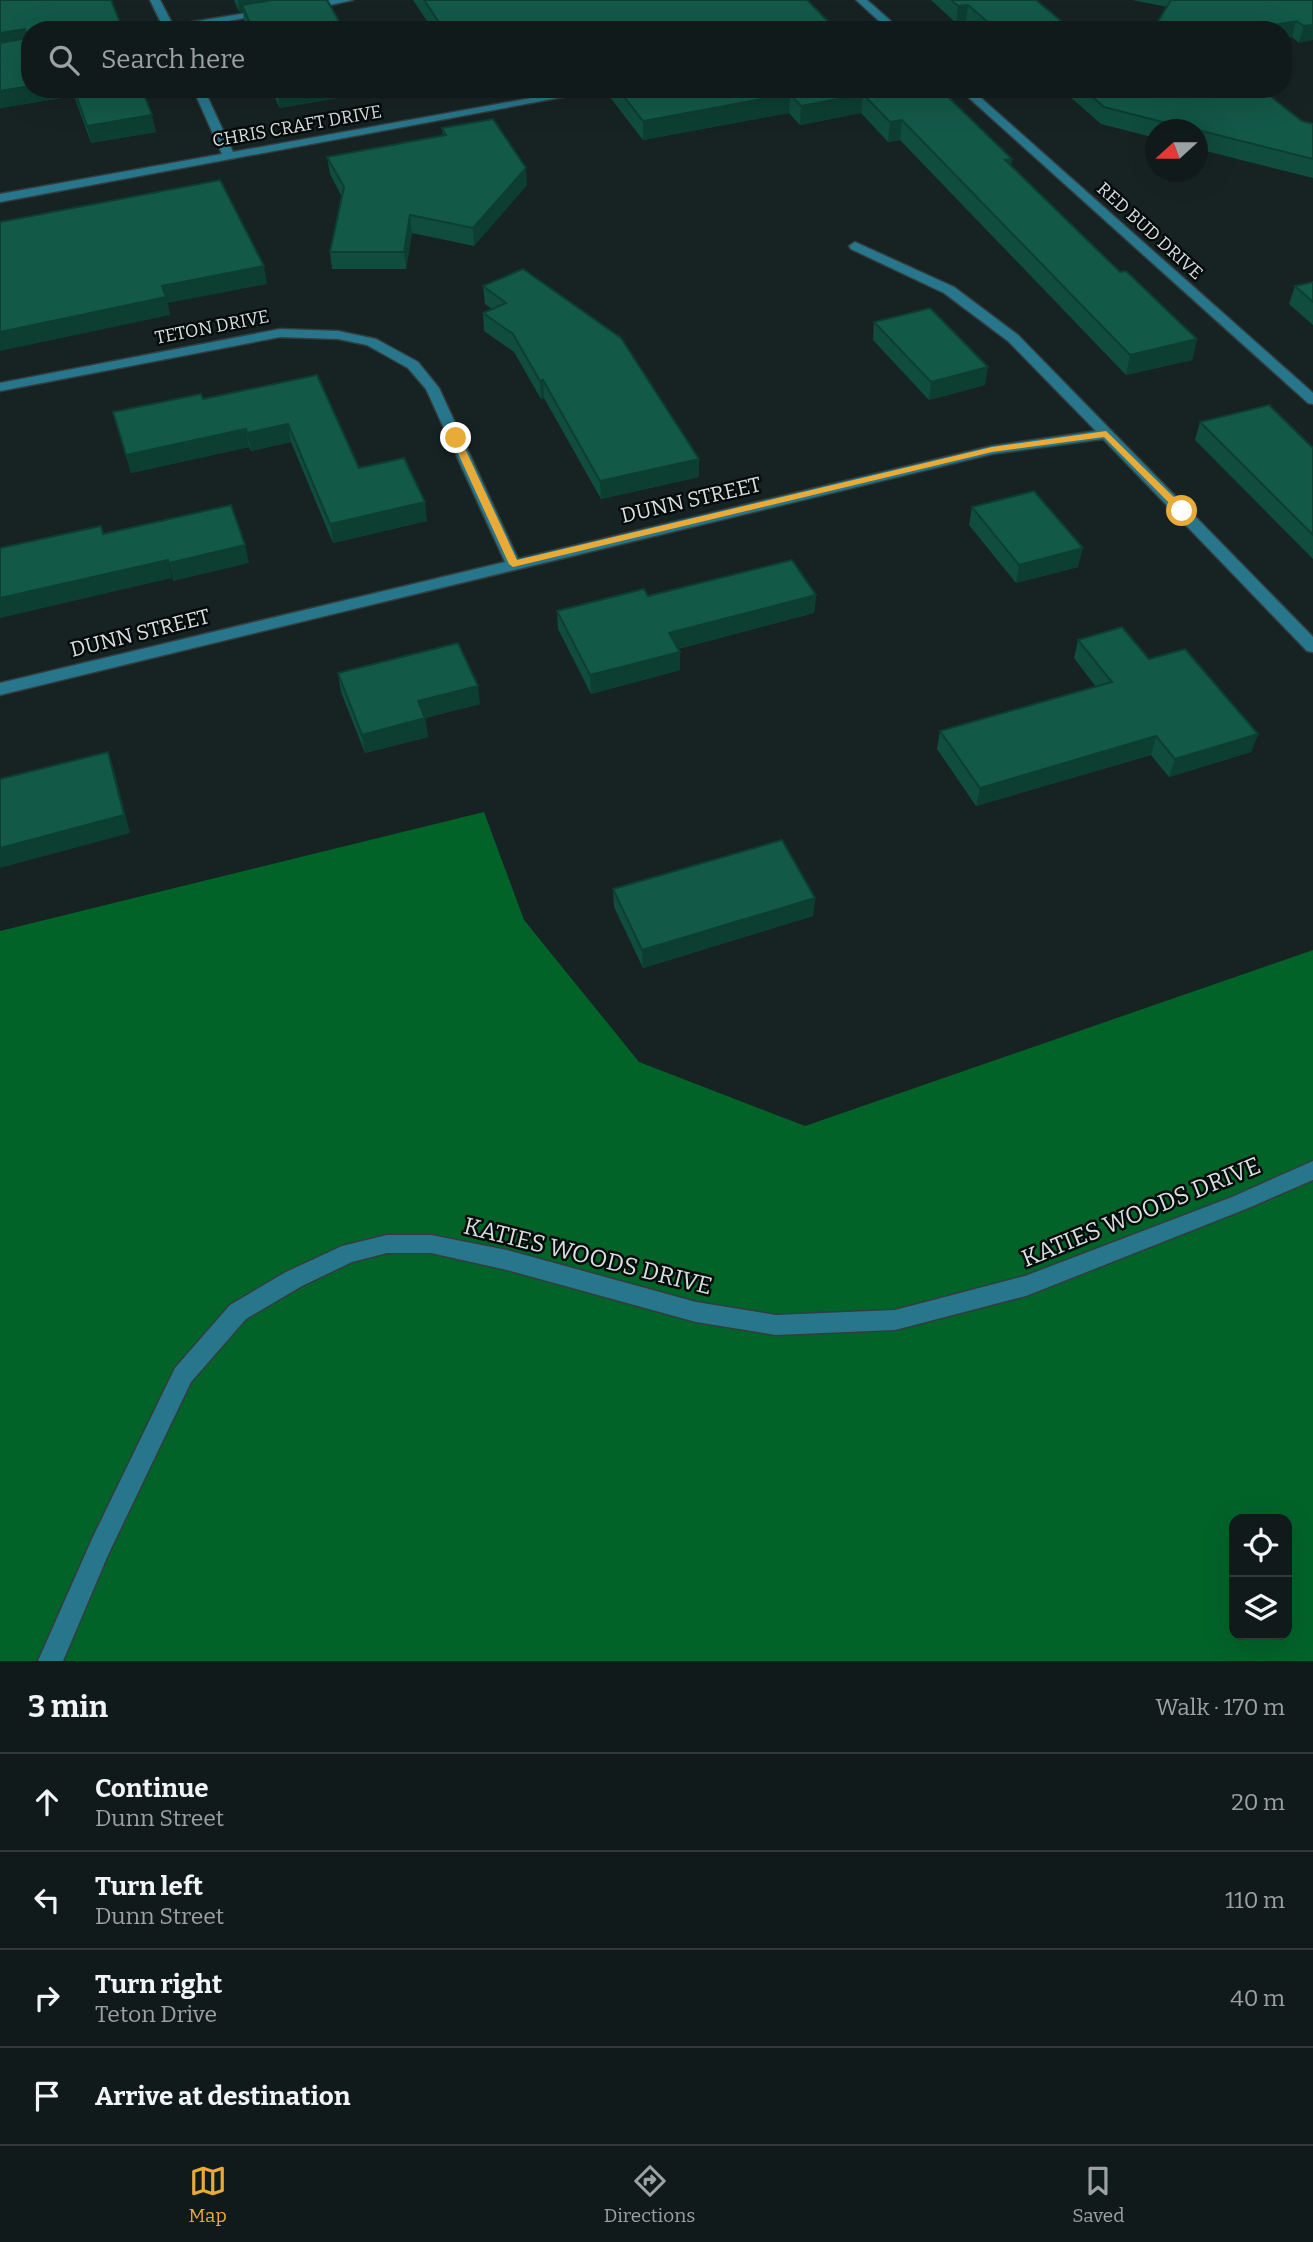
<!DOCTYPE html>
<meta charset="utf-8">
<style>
:root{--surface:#111a1a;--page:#1a2323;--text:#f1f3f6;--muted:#9ca1a2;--line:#303839;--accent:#e9ab38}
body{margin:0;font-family:Bitter,serif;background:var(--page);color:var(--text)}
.controls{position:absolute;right:21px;bottom:21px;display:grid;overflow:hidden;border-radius:14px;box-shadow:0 7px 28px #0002}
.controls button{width:63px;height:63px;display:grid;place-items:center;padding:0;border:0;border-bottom:2px solid var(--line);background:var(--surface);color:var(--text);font:35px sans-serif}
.compass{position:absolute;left:1145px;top:119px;width:63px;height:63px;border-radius:50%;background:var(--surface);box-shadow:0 7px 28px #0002;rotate:249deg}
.stop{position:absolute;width:21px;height:21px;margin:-16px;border:5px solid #e9ab38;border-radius:50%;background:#fff}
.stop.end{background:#e9ab38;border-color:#fff;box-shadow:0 2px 7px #0008}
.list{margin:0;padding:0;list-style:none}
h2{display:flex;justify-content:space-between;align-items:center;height:91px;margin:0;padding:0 28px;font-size:30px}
h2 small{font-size:23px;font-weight:400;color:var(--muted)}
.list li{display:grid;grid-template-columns:46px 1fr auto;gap:21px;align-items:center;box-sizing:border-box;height:98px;padding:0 28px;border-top:2px solid var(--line)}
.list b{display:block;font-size:26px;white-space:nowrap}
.list p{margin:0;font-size:23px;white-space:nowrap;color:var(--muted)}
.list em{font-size:23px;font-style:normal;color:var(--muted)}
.icon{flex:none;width:38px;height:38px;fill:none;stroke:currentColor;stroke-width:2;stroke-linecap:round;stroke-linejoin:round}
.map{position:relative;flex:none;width:1313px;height:1661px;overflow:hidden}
.search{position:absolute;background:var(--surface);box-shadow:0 7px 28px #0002;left:21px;right:21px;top:21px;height:77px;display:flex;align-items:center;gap:18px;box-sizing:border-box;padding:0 24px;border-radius:28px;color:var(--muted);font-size:26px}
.sheet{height:483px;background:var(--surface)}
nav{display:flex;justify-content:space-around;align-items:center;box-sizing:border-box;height:98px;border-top:2px solid var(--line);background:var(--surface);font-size:19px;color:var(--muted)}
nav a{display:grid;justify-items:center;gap:4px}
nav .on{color:var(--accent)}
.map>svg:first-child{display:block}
.forest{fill:#026329;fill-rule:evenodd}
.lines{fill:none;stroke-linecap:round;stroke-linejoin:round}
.minor-casing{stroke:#323d3d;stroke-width:3}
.minor{fill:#27768c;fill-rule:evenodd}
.wall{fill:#104d3e}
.shaded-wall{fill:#0d3e32}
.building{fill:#135948;stroke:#0d3e32;stroke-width:2}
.route{fill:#e9ab38}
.labels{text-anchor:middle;stroke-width:5;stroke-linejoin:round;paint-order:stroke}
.far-street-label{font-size:18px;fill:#d8dfdf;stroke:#060b0b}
.street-label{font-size:21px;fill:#d8dfdf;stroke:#060b0b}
.near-street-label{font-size:24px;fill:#d8dfdf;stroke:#060b0b}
</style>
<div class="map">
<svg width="1313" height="1661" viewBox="0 0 1313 1661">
<rect width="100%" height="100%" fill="#172323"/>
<path class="forest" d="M484,812L524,920L639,1062L805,1126L1313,950V1661H0V931ZM1234,1519H1287V1635H1234Z"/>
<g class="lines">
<g class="minor-casing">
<g id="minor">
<path d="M150,0H160L173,25L265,10L270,13L182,30H156L163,27Z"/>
<path d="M330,0H353L307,10L302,7Z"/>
<path d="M856,0H867L901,30H889Z"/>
<path d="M193,89H204L233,152L581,89H606L0,202V194L222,154Z"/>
<path d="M959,89H971L1313,393V404L1308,403Z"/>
<path d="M855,242L954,287L1018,335L1313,637V652L1307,651L1103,439L992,454L0,695V683L505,562L426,389L408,368L367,345L338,339L280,337L0,391V383L280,329L338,331L376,339L418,362L439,388L518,559L992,446L1096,431L1008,341L944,293L851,249L849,246Z"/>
<path d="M1313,1161V1180L1246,1209L1026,1296L895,1330L776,1335L696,1322L507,1270L431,1253H387L352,1262L302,1286L246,1319L191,1382L108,1555L63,1661H38L92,1539L175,1368L230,1305L286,1272L342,1246L387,1235H431L507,1250L696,1302L776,1315L895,1310L1025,1276L1232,1197Z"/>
</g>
</g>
<use href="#minor" class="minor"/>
</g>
<g class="wall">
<path d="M0,0H111L30,89H142L156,132L91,143L74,96L0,108Z"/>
<path d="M234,0H327L344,30H248L244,22L243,11L239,12Z"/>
<path d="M413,0H807L837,30H433Z"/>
<path d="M931,0H1036L1072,30H976L966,21L956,23Z"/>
<path d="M1132,0H1313L1299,43L1292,37L1283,39V30Z"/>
<path d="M270,89H366L367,93L280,108Z"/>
<path d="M606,89H940L1012,159L1011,166L1120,272L1197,339L1192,360L1126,375L900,140L888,142L861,113L800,125L789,113L643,140L606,92Z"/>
<path d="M1061,89H1261L1302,121L1313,124V178L1198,149V130H1156V138L1101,124Z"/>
<path d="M442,128L527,185L474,246L412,233L406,269H332L330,252L342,197L330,174L327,157L443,135Z"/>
<path d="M523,269L699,477L601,499L544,398L541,399L514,352L484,331L483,313L492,309L485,304L483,286Z"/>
<path d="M1313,282V325L1289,304L1295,286Z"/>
<path d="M874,322L985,385L929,400L873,340Z"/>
<path d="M317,375L359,468L427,521L333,543L291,442L251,451L249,447L131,473L113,412L203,399Z"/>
<path d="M1200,422L1313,448V559L1195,440Z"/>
<path d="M972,507L1078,567L1016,583L969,525Z"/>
<path d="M816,595L814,613L678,649L680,652V670L591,694L558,629L557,611L648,596Z"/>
<path d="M1078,640L1149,659L1258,734L1251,752L1169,777L1151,755L976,806L937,749L940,731L1096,687L1074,658Z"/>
<path d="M338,673L480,704L425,718L428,737L365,753L341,692Z"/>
<path d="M613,889L815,898L813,916L643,968L614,907Z"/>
</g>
<g class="shaded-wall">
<path d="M238,0H312L242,5L243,11L239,12Z"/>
<path d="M968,5L966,21L956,23L958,6Z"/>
<path d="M1296,21L1292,37L1283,39V30H1248Z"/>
<path d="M1313,25V40L1299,43L1304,26Z"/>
<path d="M25,29L30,45L0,50V33Z"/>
<path d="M30,86V89H72L74,96L0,108V91Z"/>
<path d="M290,89H366L367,93L280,108L277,91Z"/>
<path d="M790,94L789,113L643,140V121Z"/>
<path d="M863,94L861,113L800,125L801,106Z"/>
<path d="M152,115L156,132L91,143L87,126Z"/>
<path d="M902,120L900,140L888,142L890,122Z"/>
<path d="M1012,159L1009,178L1005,160Z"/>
<path d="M526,168L527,185L474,246L473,228Z"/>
<path d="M410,215L412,233L406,269L404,252Z"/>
<path d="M264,266L267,284L168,303L170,315L0,351V332L162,286Z"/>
<path d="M1197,339L1192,360L1126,375L1130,355Z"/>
<path d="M988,367L985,385L929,400L931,382Z"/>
<path d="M543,380L544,398L541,399L540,381Z"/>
<path d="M288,424L291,442L251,451L247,433Z"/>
<path d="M246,429L249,447L131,473L126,455Z"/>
<path d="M699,459V477L601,499L600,481Z"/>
<path d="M425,502L427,521L333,543L330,524Z"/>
<path d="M245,545L249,563L173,581L169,563Z"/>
<path d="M1083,548L1078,567L1016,583L1019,565Z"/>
<path d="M168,560L172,578L0,618V598Z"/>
<path d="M816,595L814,613L669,651V633Z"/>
<path d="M680,652V670L591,694L590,675Z"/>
<path d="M478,686L480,704L421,719L418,701Z"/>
<path d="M425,718L428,737L365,753L362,735Z"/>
<path d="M1258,734L1251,752L1169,777L1175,759Z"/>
<path d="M1156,736L1151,755L976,806L980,788Z"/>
<path d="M108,752L114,770L130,833L0,868V848Z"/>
<path d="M815,898L813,916L643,968L642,950Z"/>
</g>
<g class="building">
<path d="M0,0H111L123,30H30V86L0,91V43L28,38L25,29L0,33Z"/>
<path d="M273,0H327L344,30H253L242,5Z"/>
<path d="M424,0H807L837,30H444Z"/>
<path d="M951,0H1036L1072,30H997L968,5L958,6Z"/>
<path d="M1171,0H1313V25L1304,26L1296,21L1248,30H1153Z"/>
<path d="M74,89H142L152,115L87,126Z"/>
<path d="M276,89H290L277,91Z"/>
<path d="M618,89H940L1012,159L1005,160L1120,272L1126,271L1197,339L1130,355L902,120L890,122L863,94L801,106L790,94L643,121Z"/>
<path d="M1083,89H1261L1302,121L1313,124V159L1198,130H1194L1104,107Z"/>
<path d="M493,119L526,168L473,228L410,215L404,252H330L344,187L327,157L446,135L442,128Z"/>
<path d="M220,180L264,266L162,286L166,297L0,332V222Z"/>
<path d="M523,269L621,338L699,459L600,481L543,380L540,381L513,334L483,313L506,303L483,286Z"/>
<path d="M1313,282V302L1295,286Z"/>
<path d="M930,308L988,367L931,382L874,322Z"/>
<path d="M317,375L359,468L404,458L425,502L330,524L288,424L247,433L246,429L126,455L113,412L201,394L203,399Z"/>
<path d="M1269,405L1313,448V535L1200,422Z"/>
<path d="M1034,491L1083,548L1019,565L972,507Z"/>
<path d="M231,505L245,545L169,563L168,560L0,598V548L101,526L103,534Z"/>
<path d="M792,560L816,595L669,633L680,652L590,675L557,611L644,589L648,596Z"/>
<path d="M1122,627L1149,659L1185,649L1258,734L1175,759L1156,736L980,788L940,731L1112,682L1078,640Z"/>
<path d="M458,643L478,686L418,701L425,718L362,735L338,673Z"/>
<path d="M108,752L124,815L0,848V779Z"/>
<path d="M782,840L815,898L642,950L613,889Z"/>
</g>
<path class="route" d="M1106,431L1186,509V513H1179L1104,437L992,452L513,567L509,564L451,438L456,435L460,438L517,560L992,447Z"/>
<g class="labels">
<g class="far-street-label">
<text transform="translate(297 126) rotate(-10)" y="6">CHRIS CRAFT DRIVE</text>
<text transform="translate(1150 231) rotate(42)" y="6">RED BUD DRIVE</text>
<text transform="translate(212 327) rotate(-11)" y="6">TETON DRIVE</text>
</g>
<g class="street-label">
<text transform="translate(691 500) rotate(-13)" y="7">DUNN STREET</text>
<text transform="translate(140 633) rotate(-14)" y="7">DUNN STREET</text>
</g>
<g class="near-street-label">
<text transform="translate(1141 1212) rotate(-22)" y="8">KATIES WOODS DRIVE</text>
<text transform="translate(588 1256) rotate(14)" y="8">KATIES WOODS DRIVE</text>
</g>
</g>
</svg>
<div class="controls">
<button><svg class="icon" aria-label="locate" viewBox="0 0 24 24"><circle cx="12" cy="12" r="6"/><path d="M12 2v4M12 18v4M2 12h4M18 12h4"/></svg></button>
<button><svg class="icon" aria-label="layers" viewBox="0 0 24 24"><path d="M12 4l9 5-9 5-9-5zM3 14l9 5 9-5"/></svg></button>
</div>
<svg class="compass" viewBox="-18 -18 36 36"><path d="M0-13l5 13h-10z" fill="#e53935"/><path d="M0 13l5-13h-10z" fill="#9ca1a2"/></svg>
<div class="stop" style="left:1182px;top:511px"></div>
<div class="stop end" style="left:456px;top:438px"></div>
<div class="search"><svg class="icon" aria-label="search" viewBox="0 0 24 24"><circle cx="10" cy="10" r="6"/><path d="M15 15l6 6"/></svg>Search here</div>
</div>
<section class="sheet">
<h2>3 min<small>Walk · 170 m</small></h2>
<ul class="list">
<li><svg class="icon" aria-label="ahead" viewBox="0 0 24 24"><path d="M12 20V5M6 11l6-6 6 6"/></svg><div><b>Continue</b><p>Dunn Street</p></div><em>20 m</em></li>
<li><svg class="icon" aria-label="left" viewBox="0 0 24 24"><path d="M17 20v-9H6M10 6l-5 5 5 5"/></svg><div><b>Turn left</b><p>Dunn Street</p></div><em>110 m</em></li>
<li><svg class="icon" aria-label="right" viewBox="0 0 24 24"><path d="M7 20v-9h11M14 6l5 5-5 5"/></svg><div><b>Turn right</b><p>Teton Drive</p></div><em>40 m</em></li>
<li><svg class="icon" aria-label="arrive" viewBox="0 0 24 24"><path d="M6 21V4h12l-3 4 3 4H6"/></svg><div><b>Arrive at destination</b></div></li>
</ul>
</section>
<nav>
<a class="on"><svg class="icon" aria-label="map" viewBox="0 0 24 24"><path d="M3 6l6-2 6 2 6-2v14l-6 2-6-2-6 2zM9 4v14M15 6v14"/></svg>Map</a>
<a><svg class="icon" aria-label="directions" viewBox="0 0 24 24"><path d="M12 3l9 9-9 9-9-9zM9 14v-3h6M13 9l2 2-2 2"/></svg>Directions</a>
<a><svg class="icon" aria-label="saved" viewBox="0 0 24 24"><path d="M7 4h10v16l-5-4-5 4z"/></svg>Saved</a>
</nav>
